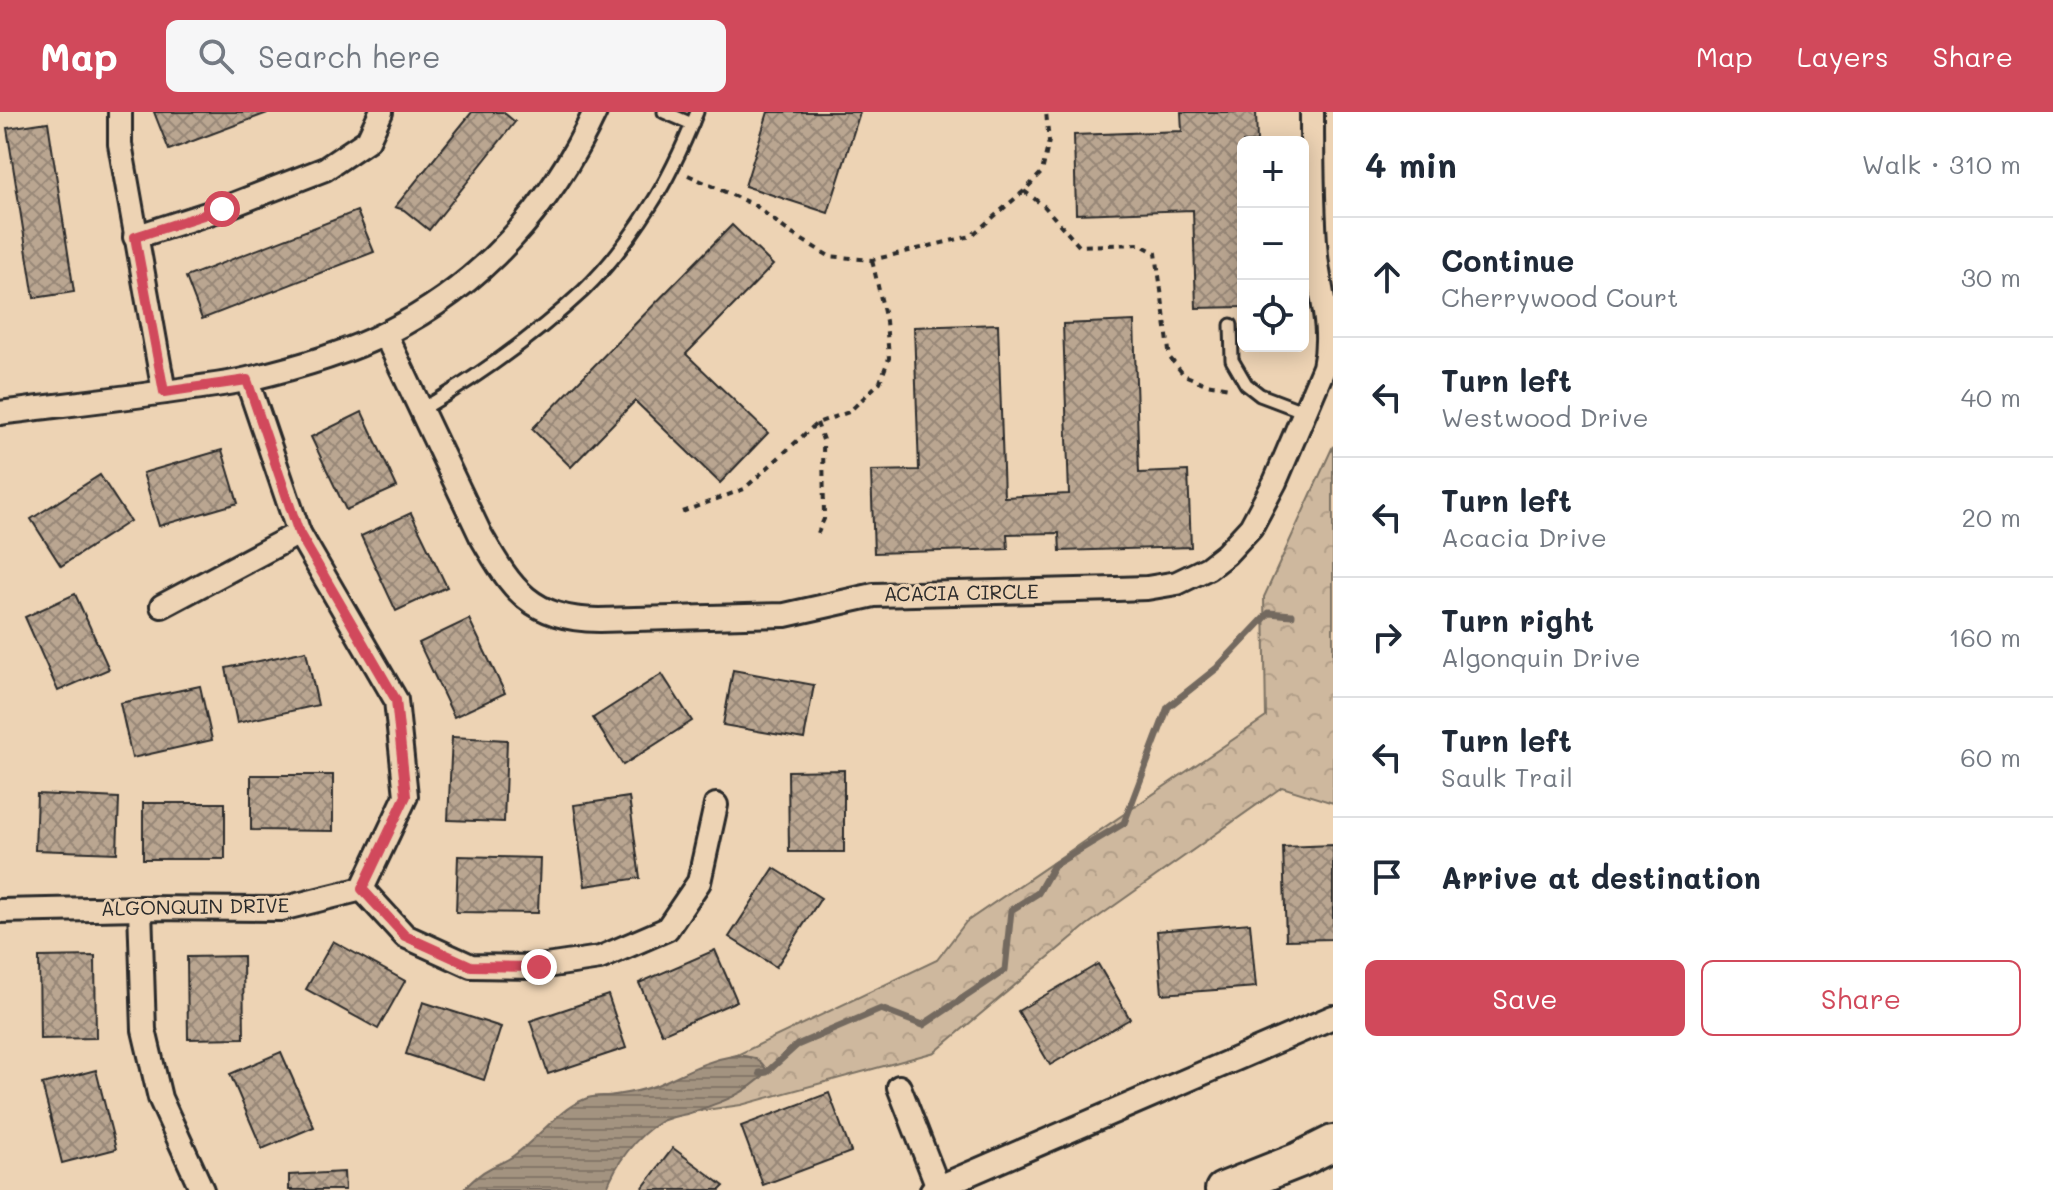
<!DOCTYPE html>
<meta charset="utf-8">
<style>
:root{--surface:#fff;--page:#f6f6f7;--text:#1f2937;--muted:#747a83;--line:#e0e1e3;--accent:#d1495b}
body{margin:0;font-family:Mali,sans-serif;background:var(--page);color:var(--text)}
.controls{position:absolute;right:24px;top:24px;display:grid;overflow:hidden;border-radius:12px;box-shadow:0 4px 20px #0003}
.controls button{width:72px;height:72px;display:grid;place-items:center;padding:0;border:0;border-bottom:2px solid var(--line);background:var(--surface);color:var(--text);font:40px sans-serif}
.stop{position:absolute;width:24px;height:24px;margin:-18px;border:6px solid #d1495b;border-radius:50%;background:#fff}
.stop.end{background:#d1495b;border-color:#fff;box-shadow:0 2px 8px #0008}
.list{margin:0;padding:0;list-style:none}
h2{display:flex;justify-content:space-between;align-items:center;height:104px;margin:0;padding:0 32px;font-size:34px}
h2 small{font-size:26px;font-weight:400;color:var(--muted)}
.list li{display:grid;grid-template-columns:52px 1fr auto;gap:24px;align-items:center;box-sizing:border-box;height:120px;padding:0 32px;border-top:2px solid var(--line)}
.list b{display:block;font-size:30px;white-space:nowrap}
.list p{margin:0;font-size:26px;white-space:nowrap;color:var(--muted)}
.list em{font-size:26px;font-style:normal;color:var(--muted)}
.actions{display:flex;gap:16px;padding:24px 32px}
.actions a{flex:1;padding:18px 0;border:2px solid var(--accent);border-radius:12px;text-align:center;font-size:28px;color:var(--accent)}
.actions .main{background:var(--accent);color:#fff}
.icon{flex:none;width:44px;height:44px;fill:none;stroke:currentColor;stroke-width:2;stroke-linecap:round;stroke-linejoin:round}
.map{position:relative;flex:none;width:1333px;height:1078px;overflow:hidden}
header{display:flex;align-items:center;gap:48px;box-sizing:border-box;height:112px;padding:0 40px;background:var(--accent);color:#fff}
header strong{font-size:38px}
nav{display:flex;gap:44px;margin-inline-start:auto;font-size:28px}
.search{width:560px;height:72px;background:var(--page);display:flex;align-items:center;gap:20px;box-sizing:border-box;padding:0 28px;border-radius:12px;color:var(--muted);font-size:30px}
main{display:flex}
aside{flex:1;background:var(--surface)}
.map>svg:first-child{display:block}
.forest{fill:url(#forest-crowns);stroke:#7c7264;stroke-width:2}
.water{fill:url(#water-rules);stroke:#73695e;stroke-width:2}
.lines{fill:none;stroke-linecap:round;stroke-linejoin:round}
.stream{stroke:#73695e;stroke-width:7}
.building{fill:url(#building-cross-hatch);stroke:#2b2b2b;stroke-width:2}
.service-casing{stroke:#2b2b2b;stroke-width:17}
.minor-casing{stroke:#2b2b2b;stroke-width:28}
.primary-casing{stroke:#2b2b2b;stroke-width:40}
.path{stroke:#2b2b2b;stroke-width:4;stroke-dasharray:6 6;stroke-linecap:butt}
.service{stroke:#edd3b4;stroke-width:11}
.minor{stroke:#edd3b4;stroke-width:22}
.primary{stroke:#edd3b4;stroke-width:34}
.route{stroke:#d1495b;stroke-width:10}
.labels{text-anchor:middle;stroke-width:6;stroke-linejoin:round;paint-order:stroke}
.street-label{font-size:20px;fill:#2b2b2b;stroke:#edd3b4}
</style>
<header>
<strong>Map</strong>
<div class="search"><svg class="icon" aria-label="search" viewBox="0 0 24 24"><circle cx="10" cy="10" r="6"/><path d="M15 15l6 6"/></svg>Search here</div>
<nav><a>Map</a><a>Layers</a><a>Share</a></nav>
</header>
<main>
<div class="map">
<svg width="1333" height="1078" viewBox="0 0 1333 1078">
<defs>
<pattern id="forest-crowns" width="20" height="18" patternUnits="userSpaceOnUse" patternTransform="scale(2)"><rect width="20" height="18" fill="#ceb89e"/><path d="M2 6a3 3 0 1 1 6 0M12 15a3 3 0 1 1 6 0" fill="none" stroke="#b19e88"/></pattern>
<pattern id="water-rules" width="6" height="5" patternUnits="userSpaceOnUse" patternTransform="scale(2)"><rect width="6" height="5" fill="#a39380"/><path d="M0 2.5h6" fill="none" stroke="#857869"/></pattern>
<pattern id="building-cross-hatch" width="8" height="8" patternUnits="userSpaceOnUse" patternTransform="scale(2)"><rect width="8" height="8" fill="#baa691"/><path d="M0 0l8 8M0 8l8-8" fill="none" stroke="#978777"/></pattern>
</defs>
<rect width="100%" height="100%" fill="#edd3b4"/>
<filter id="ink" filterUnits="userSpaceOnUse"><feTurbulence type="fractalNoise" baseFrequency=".0125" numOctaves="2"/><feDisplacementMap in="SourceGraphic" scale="16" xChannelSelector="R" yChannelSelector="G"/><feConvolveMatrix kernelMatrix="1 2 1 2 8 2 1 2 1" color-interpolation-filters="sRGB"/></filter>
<g filter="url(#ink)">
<path class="forest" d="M1333,334V691L1282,675L1087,813L935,940L741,993L691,1000L734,984L755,946L737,943L937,848L966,810L1266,605L1264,485Z"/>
<path class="water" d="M737,943C751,945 762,946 767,960C747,982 717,992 690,1001C680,1004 669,1005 660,1010C635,1025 616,1051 606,1078H463C472,1069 480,1061 492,1055C499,1051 507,1049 513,1044C538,1027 557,998 585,987C595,983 605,985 615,983C629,981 644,978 657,973C687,960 703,949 737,943Z"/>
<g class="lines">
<path class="stream" d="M760,961L767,960L797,933L881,897L923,913L1005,858L1011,798L1038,781L1054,753L1124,711L1168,595L1217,556L1269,501L1292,503"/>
</g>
<g class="building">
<path d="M154,0H270L169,38Z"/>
<path d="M472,0H503L515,10L429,118L404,98L395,95Z"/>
<path d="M768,0H860L828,101L745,74Z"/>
<path d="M1181,0H1256L1257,30H1243V195L1196,196L1193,98L1076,102L1074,23L1182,19Z"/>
<path d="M48,10L74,180L34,186L7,16Z"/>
<path d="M357,99L374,140L202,207L186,165Z"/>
<path d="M732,113L773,153L686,242L768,321L720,371L635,289L571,355L532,317Z"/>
<path d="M1134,209L1139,361L1188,359L1191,435L1060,439L1059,421L1007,422L1008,437L874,441L871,359L919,358L914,215L998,212L1004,385L1069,382L1063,212Z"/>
<path d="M362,300L397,375L346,398L311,325Z"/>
<path d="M222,338L238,391L159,414L143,361Z"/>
<path d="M100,363L130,409L61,454L31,407Z"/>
<path d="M411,401L447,475L396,499L361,424Z"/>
<path d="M75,482L109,557L58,579L25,505Z"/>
<path d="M469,507L505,581L454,605L419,531Z"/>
<path d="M306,539L318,593L237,611L226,556Z"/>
<path d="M733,558L814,573L804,627L723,613Z"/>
<path d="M662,562L692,609L623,653L593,606Z"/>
<path d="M200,574L212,628L132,646L120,591Z"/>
<path d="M452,625L507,628L504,710L448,708Z"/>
<path d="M844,658V740H789L788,659Z"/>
<path d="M251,663H333V719L251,718Z"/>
<path d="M37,682L119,686L117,741L35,738Z"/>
<path d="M629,685L640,766L585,774L574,693Z"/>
<rect x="143" y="691" width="82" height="56"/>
<path d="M1333,733V827L1286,828L1283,735Z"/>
<path d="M458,744L540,746L538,801L456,800Z"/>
<path d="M774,756L821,786L776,855L729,825Z"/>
<path d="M1250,811L1256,875L1162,882L1157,819Z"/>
<path d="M333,829L405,869L378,917L306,877Z"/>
<path d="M715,838L737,889L662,922L639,871Z"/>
<path d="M95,844L96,926L40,927L39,845Z"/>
<path d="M243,844L244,926L188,927L187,845Z"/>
<path d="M1098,852L1130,907L1050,953L1018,899Z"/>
<path d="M608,883L626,936L548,962L530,909Z"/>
<path d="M423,890L501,915L484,968L406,942Z"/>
<path d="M281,940L314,1015L262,1037L230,962Z"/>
<path d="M96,958L116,1037L62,1051L42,972Z"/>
<path d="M829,981L851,1040L763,1073L741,1014Z"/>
<path d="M673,1036L724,1074L720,1078H641Z"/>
<path d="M344,1060L345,1078H289V1063Z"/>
</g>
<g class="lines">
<g class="service-casing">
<g id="service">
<path d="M664,0L692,12"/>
<path d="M1231,213L1232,248L1246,272L1260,283L1305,300"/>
<path d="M421,298C477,265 535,224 583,179C609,154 632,123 651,93C670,64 684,32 697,0"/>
</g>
</g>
<g class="minor-casing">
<g id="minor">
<path d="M120,0V32L164,280"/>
<path d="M135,125L222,97L325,57L368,28L381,0"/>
<path d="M385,222L481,424C512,478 531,507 599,508L785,503L874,483L1116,477L1147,476L1177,471L1208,456L1226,442L1251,415L1275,370L1324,255C1333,216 1320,183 1316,144C1312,96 1312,48 1312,0"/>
<path d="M0,301C62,293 125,286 187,277C207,274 228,272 248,267C291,257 347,241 386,221C481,174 551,95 595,0"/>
<path d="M162,494L299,421"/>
<path d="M362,777L405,824L471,854L539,855L600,846L667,817L699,770L716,693"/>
<path d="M140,796L144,918L160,986L202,1078"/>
<path d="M0,799L140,796L281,797L362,777L406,684L396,588L299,421L247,268"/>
<path d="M899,975L938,1075"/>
<path d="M932,1078L1333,905"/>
</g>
</g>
<g class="primary-casing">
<path id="primary" d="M1223,1078L1299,1048L1333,1031"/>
</g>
<g class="path">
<path d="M688,63L756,94L789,120L829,144L872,148L971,124L1024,79L1042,60L1049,29L1046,0"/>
<path d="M1024,79L1044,94L1079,134L1139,132L1156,141L1170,246L1184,263L1206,272L1230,276"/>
<path d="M817,311L823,328L824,407L818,421"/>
<path d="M682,400L744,377L817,311L849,300L880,270L889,246L886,209L872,148"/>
</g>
<use href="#service" class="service"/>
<use href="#minor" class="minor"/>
<use href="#primary" class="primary"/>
</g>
</g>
<g class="lines" filter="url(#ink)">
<path class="route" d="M222,97L135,125L164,280L247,268L299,421L396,588L406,684L362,777L405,824L471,854L539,855"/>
</g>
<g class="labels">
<g class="street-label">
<text transform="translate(961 481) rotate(-1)" y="7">ACACIA CIRCLE</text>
<text transform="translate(195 795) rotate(-1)" y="7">ALGONQUIN DRIVE</text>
</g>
</g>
</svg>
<div class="controls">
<button>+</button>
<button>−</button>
<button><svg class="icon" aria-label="locate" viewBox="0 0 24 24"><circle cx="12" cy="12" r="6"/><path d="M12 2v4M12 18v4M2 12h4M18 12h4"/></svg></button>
</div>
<div class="stop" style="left:222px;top:97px"></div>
<div class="stop end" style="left:539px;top:855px"></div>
</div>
<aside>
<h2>4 min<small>Walk · 310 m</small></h2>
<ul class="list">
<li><svg class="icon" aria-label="ahead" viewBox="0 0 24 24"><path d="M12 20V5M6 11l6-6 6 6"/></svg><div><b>Continue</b><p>Cherrywood Court</p></div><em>30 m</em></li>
<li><svg class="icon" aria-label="left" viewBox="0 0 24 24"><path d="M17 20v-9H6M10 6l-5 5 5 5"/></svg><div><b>Turn left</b><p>Westwood Drive</p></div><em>40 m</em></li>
<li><svg class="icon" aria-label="left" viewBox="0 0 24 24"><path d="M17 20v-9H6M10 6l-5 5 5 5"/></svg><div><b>Turn left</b><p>Acacia Drive</p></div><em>20 m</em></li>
<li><svg class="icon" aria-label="right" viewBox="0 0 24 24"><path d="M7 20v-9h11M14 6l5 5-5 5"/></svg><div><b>Turn right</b><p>Algonquin Drive</p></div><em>160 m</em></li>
<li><svg class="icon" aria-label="left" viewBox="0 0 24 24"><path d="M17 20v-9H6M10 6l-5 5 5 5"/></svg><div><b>Turn left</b><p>Saulk Trail</p></div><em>60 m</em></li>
<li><svg class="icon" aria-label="arrive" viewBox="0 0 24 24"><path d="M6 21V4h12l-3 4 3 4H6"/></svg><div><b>Arrive at destination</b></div></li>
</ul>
<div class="actions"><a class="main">Save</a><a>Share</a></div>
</aside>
</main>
